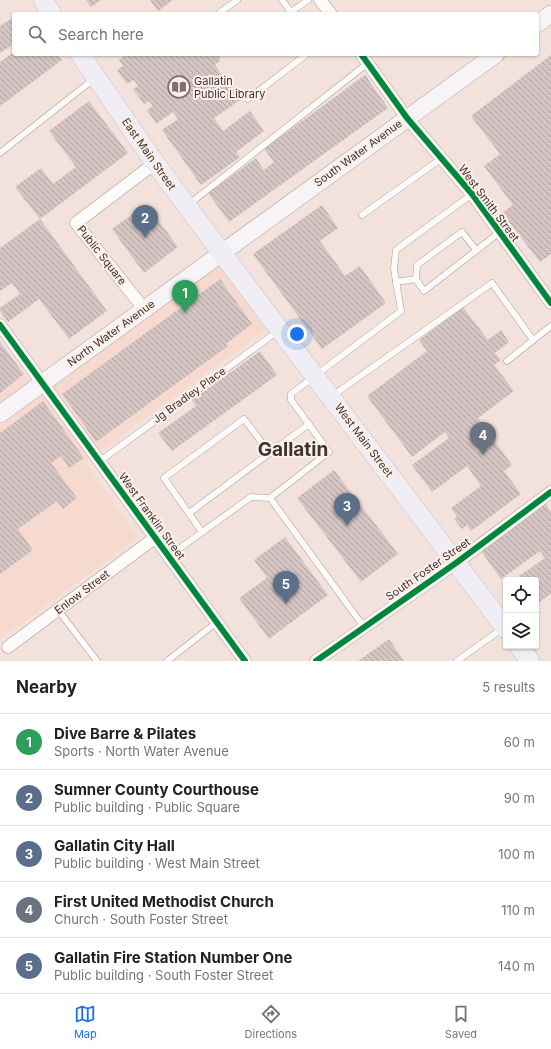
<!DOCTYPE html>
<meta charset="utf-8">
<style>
:root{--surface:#fff;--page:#f6f6f6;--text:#222;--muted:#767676;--line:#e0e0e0;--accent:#1a73e8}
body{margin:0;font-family:Inter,sans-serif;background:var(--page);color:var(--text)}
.controls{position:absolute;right:12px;bottom:12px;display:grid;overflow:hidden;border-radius:4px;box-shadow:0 1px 3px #0004}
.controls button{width:36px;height:36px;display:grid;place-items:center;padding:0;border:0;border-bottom:1px solid var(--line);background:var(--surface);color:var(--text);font:20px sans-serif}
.you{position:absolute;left:297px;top:334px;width:14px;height:14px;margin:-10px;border:3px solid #fff;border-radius:50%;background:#1a73e8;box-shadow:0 0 0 6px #1a73e833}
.badge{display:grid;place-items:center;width:26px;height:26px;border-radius:50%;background:var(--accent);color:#fff;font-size:13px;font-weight:700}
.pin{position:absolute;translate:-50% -33px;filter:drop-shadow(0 1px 2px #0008)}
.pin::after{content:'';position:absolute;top:21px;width:14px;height:12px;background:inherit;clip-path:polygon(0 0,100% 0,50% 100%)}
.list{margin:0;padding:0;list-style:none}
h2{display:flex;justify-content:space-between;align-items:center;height:52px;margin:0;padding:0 16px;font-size:17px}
h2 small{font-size:13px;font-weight:400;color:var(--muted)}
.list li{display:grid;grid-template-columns:26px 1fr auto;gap:12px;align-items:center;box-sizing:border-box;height:56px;padding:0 16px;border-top:1px solid var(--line)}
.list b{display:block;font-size:15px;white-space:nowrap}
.list p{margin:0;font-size:13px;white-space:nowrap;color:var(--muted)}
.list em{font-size:13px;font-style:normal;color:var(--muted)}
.icon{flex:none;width:22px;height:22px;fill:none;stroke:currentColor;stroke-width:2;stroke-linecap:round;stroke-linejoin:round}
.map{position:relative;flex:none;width:551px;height:661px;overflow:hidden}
.search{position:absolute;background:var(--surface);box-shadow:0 1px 3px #0004;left:12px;right:12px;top:12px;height:44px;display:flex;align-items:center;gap:10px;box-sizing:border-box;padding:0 14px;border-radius:4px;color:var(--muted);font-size:15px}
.sheet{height:332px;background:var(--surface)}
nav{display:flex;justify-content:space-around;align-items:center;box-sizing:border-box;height:56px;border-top:1px solid var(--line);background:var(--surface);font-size:11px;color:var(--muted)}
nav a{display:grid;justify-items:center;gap:2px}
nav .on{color:var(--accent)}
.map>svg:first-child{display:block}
.built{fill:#f7dacf}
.building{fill:url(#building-back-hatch)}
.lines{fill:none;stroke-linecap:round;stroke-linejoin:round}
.lane-casing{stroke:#a99d98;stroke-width:7}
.street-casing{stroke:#a99d98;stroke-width:13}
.secondary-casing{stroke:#a99d98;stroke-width:18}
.primary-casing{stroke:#c9c0bd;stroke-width:20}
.lane{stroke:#fdfbfa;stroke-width:6}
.street{stroke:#fdfbfa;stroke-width:12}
.secondary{stroke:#f6f4f6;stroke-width:17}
.primary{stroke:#f0eef4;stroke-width:19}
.cycleway-casing{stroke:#fdf0eb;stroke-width:8}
.cycleway{stroke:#00873e;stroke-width:6}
.labels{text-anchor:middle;stroke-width:4;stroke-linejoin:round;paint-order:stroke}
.poi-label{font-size:11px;fill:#3f332f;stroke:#fdf0eb;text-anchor:start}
.street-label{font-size:11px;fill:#3f332f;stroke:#fdf0eb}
.town-label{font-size:19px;font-weight:bold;fill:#3f332f;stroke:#fdf0eb}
</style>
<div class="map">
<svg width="551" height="661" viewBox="0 0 551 661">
<defs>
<pattern id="building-back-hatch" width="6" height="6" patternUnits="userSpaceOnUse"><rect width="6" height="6" fill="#d5c6c3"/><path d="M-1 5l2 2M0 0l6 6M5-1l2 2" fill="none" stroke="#aea19f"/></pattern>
</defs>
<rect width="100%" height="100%" fill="#f3e2dc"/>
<path class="built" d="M218,263L266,330L86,462L138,538L0,639V342L39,394Z"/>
<g class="building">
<path d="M86,0H101L91,7Z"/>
<path d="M150,0H173L158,11Z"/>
<path d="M14,17V44L0,53V26Z"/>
<path d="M14,52V54H58L62,60L0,106V62Z"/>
<path d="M127,54H219L220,61L215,65L240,100L214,118L223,131L250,111L264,131L236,152L240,157L201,185L162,130L178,119L173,112L156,124L147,110L153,106L149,101L144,104L133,89L138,86L134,80L127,84L117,70L123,66L119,60Z"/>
<path d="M551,55V254L540,262L502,213L513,205L484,166L500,154L471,116Z"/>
<path d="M365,75L388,108L229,222L208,193L256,158L264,170L274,162L264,149Z"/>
<path d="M89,101L128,153L40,219L15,187L41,168L53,184L76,167L49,131Z"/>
<path d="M146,204L178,247L144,273L112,229Z"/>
<path d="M322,205L338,228L320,241L345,276L360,266L386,303L322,349L253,254Z"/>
<path d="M40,219L107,311L69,339L39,299L8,322L0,311V308L20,294L12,283L0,291V248Z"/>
<path d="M220,279L252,324L226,344L228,346L96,442L62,394Z"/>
<path d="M463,307L488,340L501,330L509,342L495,353L501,360L494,365L514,391L478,418L512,465L504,471L521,494L471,531L467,525L462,529L454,519L457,517L451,508L481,486L467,466L432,492L412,465L449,438L445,432L412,457L367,396L427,351L419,340Z"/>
<path d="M0,342L24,374L0,393Z"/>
<path d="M260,351L277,375L172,451L158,433L196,406L192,400Z"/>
<path d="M43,401L84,458L69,468L61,456L51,463L77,498L63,509L57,501L18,529L33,550L0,574V433Z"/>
<path d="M334,470L398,554L361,582L297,498Z"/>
<path d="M546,504L551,512V594L538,603L536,600V580H522L519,576L545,558L540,551L501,579L481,551Z"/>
<path d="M285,537L328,595L269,639L239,598L267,578L254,560Z"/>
<path d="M389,639L404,661H358Z"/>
</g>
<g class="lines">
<g class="lane-casing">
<g id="lane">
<path d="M282,0L291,12"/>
<path d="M218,14L237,0"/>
<path d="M288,14L308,0"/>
<path d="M248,99L307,54"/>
<path d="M0,153L95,78"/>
<path d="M188,205L368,63"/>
<path d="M362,215L442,158"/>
<path d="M416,279L417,265L462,232L476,250"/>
<path d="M396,282L416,279L424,291L500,232"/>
<path d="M507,361L551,326"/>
<path d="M332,396L492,283L533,340"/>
<path d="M100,461L278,331"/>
<path d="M270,498L364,627"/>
<path d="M189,513L309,424"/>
<path d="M202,532L164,478L244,419L269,452"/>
<path d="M169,556L251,497L270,498L329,452L291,400V394L401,311L394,269L396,250L472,194"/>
<path d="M58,610L97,661"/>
<path d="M167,661L217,622"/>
<path d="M457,661L503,628"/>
</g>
</g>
<g class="street-casing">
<g id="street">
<path d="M320,0L331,14"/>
<path d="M361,54L407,118L472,194L551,303"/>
<path d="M144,309L76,223L155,163"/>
<path d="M0,325L245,661"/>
<path d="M8,647L156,537"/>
<path d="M316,661L456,563L551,492"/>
</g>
</g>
<g class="secondary-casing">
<g id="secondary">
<path d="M537,24L551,14"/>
<path d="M0,414L496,54"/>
</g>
</g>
<g class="primary-casing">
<g id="primary">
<path d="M43,0L52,14"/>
<path d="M80,54L155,163L221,252L506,629"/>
<path d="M519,646L530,661"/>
</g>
</g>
<use href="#lane" class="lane"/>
<use href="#street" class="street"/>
<use href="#secondary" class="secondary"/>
<use href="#primary" class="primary"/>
<g class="cycleway-casing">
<g id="cycleway">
<path d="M361,54L407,118L472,194L551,303"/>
<path d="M0,325L245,661"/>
<path d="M316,661L456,563L551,492"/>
</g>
</g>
<use href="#cycleway" class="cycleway"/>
</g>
<defs>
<g id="library-ring" transform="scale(1.15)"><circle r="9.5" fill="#fdf0eb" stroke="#7e706c" stroke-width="1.5"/><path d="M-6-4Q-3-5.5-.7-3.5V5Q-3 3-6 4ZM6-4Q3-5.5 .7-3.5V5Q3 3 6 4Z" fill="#7e706c"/></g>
</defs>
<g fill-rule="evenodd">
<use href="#library-ring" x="179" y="87"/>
</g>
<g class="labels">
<g class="poi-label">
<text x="194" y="85">Gallatin<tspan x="194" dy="13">Public Library</tspan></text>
</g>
<g class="street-label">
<text transform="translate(358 153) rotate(-36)" y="4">South Water Avenue</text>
<text transform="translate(149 154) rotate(55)" y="4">East Main Street</text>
<text transform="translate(489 203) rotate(53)" y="4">West Smith Street</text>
<text transform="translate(102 255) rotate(52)" y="4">Public Square</text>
<text transform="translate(111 333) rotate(-36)" y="4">North Water Avenue</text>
<text transform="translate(189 395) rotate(-36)" y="4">Jg Bradley Place</text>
<text transform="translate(364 440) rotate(53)" y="4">West Main Street</text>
<text transform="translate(152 516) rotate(54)" y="4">West Franklin Street</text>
<text transform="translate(428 569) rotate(-35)" y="4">South Foster Street</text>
<text transform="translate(82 592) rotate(-37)" y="4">Enlow Street</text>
</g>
<g class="town-label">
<text x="293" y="456">Gallatin</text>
</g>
</g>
</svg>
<div class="controls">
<button><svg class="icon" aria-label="locate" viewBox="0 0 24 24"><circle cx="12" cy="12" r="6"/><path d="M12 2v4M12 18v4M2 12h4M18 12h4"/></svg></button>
<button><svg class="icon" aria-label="layers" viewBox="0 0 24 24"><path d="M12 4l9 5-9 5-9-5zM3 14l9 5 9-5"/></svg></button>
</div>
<div class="you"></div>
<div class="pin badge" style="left:185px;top:313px;background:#2e9e5b">1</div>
<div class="pin badge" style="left:145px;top:238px;background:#5c6f8a">2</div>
<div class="pin badge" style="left:347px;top:526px;background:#5c6f8a">3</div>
<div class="pin badge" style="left:483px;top:455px;background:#6b7280">4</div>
<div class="pin badge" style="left:286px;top:604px;background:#5c6f8a">5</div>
<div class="search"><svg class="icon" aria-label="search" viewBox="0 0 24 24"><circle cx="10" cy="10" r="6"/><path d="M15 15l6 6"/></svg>Search here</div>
</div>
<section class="sheet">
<h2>Nearby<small>5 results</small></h2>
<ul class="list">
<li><span class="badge" style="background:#2e9e5b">1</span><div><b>Dive Barre &amp; Pilates</b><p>Sports · North Water Avenue</p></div><em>60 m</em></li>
<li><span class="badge" style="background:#5c6f8a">2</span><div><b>Sumner County Courthouse</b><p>Public building · Public Square</p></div><em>90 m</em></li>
<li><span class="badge" style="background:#5c6f8a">3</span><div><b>Gallatin City Hall</b><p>Public building · West Main Street</p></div><em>100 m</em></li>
<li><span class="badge" style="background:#6b7280">4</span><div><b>First United Methodist Church</b><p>Church · South Foster Street</p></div><em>110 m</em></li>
<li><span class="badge" style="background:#5c6f8a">5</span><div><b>Gallatin Fire Station Number One</b><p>Public building · South Foster Street</p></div><em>140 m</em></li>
</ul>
</section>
<nav>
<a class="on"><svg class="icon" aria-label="map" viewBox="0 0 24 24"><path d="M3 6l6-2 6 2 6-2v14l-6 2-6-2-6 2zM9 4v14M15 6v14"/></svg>Map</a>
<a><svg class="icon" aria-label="directions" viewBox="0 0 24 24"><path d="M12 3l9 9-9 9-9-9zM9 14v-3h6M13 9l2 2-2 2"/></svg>Directions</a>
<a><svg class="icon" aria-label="saved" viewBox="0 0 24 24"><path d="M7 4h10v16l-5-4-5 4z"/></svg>Saved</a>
</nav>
